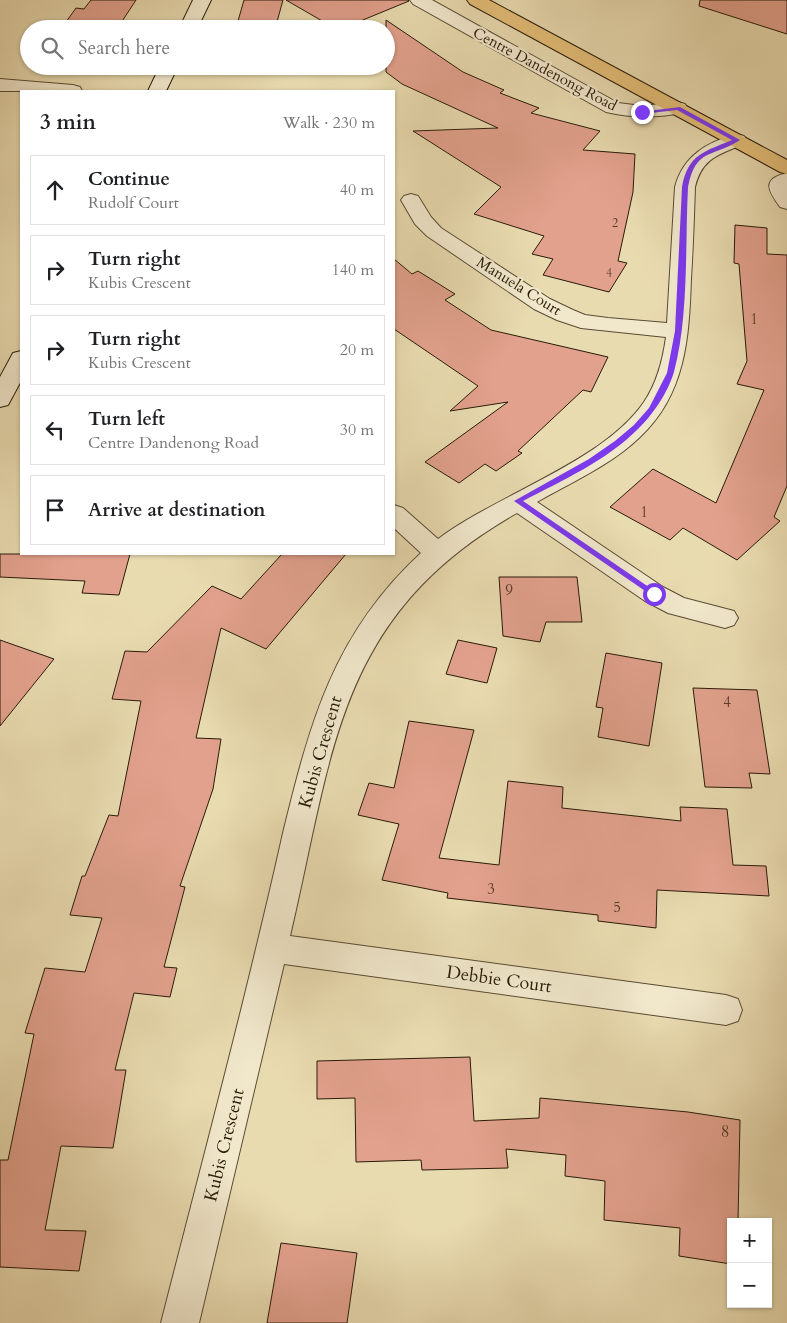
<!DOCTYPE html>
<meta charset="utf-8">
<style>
:root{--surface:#fff;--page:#f6f6f6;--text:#202124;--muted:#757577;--line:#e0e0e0}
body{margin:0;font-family:Cardo,serif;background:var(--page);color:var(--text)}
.controls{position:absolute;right:15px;bottom:15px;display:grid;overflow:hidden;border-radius:0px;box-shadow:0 1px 4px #0004}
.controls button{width:45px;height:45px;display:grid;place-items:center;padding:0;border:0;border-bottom:1px solid var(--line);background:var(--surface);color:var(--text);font:25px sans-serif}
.stop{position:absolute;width:15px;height:15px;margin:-11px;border:4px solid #7c3aed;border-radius:50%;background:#fff}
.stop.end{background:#7c3aed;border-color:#fff;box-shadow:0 1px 5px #0008}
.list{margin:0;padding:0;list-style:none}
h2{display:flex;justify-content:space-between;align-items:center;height:65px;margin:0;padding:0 20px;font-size:21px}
h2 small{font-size:16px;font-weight:400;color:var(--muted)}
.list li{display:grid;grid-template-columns:32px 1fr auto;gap:15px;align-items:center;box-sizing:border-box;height:70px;margin:0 10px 10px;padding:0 10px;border:1px solid var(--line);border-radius:0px}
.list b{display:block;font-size:19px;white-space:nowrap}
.list p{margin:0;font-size:16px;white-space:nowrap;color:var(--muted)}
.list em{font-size:16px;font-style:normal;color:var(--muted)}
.icon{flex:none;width:28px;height:28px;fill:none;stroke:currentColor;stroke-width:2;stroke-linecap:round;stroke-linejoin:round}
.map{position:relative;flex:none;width:787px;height:1323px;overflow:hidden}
.search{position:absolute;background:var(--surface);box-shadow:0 1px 4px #0004;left:20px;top:20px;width:375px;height:55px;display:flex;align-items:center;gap:12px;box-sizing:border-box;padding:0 18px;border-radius:28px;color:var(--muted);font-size:19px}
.panel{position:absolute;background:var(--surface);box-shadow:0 1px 4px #0004;left:20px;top:90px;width:375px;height:465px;border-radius:0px}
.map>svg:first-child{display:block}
.building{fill:#e2a18d;stroke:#291b08}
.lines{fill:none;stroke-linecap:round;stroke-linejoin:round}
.street-casing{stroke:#594b32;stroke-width:2}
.secondary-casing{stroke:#291b08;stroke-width:2}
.primary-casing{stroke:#291b08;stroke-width:2}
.street{fill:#f1e8cc;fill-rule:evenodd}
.secondary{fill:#f1e8cc;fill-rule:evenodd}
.primary{fill:#e4be78;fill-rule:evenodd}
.route{fill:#7c3aed}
.labels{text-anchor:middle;stroke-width:4.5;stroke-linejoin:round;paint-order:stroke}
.far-number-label{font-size:12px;fill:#573c29}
.far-street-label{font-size:15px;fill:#291b08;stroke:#f1e8cc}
.number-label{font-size:15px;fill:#573c29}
.street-label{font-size:18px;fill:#291b08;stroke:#f1e8cc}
.near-number-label{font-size:18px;fill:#573c29}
</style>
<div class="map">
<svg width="787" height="1323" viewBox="0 0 787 1323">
<rect width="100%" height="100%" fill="#e9dbb0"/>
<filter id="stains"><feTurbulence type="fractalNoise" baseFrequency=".004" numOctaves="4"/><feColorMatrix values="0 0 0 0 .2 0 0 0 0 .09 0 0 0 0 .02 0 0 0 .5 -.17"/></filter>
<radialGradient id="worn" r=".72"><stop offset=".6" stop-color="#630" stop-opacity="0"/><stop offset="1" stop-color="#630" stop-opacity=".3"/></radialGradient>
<g class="building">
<path d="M91,0H136L117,29H61L76,8L84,9Z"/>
<path d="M244,0H283L275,29L236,28Z"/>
<path d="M286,0H408L409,1L341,29H336Z"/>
<path d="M700,0H787V34L699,6Z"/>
<path d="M386,20L463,72L504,90L500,93L539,108L531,113L600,131L583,150L635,154L633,192L618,261L627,263L609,292L543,275L553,259L532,254L544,236L474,214L501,187L413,131L498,128L402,84L386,72Z"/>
<path d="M735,225L767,228V254L787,255V486L774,517L780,521L737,560L683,528L670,540L610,507L653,469L716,503L764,390L737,384L747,361L739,264L734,263Z"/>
<path d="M394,259L412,274L418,271L455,294L445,300L491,330L608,357L591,392L583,390L518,451L522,453L496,471L485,464L459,483L425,462L508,402L450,411L478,386L394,329Z"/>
<path d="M0,554H130L119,595L82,593L85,581L0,577Z"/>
<path d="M282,554H346L266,649L221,628L196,738L221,739L213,789L180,886L185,887L164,967L177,968L170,997L134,993L115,1070H126L113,1148L61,1146L45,1230L86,1231L79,1271L0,1267V1160H8L34,1034L25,1033L45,968L85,972L102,918L70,915L82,876H85L109,815L118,816L141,701L112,699L125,651L147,652L212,586L241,599Z"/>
<path d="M499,577H577L582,622H546L540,642L503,636Z"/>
<path d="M0,640L54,659L0,726Z"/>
<path d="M458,640L497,648L487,683L446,674Z"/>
<path d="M606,653L662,663L649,746L598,737L603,708L596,707Z"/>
<path d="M693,688L757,690L770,774L749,773L752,788L705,787Z"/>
<path d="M409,721L474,730L439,858L499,865L508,781L563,787L562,808L681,821L680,807L727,809L733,865L766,866L769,896L657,890L656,928L598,921V915L447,898L448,893L382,880L399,824L358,815L369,783L394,788Z"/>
<path d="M470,1057L474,1121L539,1118L540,1098L688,1112L740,1120L738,1222H731V1264L679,1256L680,1228L604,1220L605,1181L565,1176L566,1155L506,1149L508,1168L422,1170L421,1160L356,1162L355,1098L317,1099V1061Z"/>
<path d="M281,1243L357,1253L347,1323H267Z"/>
</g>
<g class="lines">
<g class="street-casing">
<g id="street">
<path d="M410,0H432L618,103L642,106L678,102L685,104L687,108L685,112C659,118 632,118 606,112L413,4Z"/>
<path d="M0,79L73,85L80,87L82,91H0Z"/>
<path d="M737,134L744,136L747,140L744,144C718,155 702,158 695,187C694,218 693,248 691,279C689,337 686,394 640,437C611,465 572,482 537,502L663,587L684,598L734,611L738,618L734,625L725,628L668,613L645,601L517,513C336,615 333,754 290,936L726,995L738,999L742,1010L738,1021L726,1025L284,964L199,1323H161C189,1213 218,1104 245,994C258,941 271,887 283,833C310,722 334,633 421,553L394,528V505L403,508L438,539C498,494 603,462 644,402C657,383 663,359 666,337L581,328L557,320L534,309L427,236L415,224L401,200L404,196L411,194L418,196L431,217L441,228L550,299L573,310L585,315L608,318L667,323L675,187C683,156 707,142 737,134Z"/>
<path d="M787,173V209L780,207C768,190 761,179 787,173Z"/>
</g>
</g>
<g class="secondary-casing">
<g id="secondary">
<path d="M193,0H211L197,29H179Z"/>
<path d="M160,66H178L166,91H148Z"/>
<path d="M21,351V381L8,405L0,407V377L13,353Z"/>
</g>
</g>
<g class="primary-casing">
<path id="primary" d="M467,0H489L787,160V174L780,172L470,4Z"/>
</g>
<use href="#street" class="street"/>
<use href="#secondary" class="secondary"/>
<use href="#primary" class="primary"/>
</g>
<path class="route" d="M680,107L740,140C713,158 696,147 688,187C685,245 689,316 674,372C668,392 653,415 638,429C606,461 563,480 523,501L656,592V596L654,597L514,501L589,459L615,441L634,425L649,408L667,373L675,331L682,187C688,154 704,152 732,140L677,110L642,114L639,112Z"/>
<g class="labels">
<g class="far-number-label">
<text x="615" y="227">2</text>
<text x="609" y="277">4</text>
</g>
<g class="far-street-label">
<text transform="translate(545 69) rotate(28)" y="5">Centre Dandenong Road</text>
<text transform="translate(519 286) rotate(32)" y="5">Manuela Court</text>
</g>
<g class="number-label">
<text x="754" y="324">1</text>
<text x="644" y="517">1</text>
<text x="509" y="595">9</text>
<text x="727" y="707">4</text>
<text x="491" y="894">3</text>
<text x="617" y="912">5</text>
</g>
<g class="street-label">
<text transform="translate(320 752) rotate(-74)" y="6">Kubis Crescent</text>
<text transform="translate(499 979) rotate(8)" y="6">Debbie Court</text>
<text transform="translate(224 1145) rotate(-76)" y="6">Kubis Crescent</text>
</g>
<g class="near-number-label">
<text x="725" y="1137">8</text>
</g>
</g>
<rect width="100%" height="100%" filter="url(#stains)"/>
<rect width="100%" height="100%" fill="url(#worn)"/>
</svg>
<div class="controls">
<button>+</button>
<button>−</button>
</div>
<div class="stop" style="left:654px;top:594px"></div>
<div class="stop end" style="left:642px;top:112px"></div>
<div class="search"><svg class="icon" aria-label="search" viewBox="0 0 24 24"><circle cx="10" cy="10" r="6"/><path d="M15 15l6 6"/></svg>Search here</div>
<section class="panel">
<h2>3 min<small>Walk · 230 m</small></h2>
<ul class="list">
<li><svg class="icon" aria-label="ahead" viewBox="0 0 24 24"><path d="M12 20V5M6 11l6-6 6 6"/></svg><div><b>Continue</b><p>Rudolf Court</p></div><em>40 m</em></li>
<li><svg class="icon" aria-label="right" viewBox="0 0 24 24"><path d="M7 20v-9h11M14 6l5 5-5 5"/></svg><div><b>Turn right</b><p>Kubis Crescent</p></div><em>140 m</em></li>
<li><svg class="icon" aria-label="right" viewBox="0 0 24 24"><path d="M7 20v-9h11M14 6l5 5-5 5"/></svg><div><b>Turn right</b><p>Kubis Crescent</p></div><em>20 m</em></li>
<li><svg class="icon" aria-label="left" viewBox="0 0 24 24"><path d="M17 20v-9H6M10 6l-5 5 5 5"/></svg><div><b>Turn left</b><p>Centre Dandenong Road</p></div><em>30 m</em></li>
<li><svg class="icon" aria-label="arrive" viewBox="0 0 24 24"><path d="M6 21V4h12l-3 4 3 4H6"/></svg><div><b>Arrive at destination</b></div></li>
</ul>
</section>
</div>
